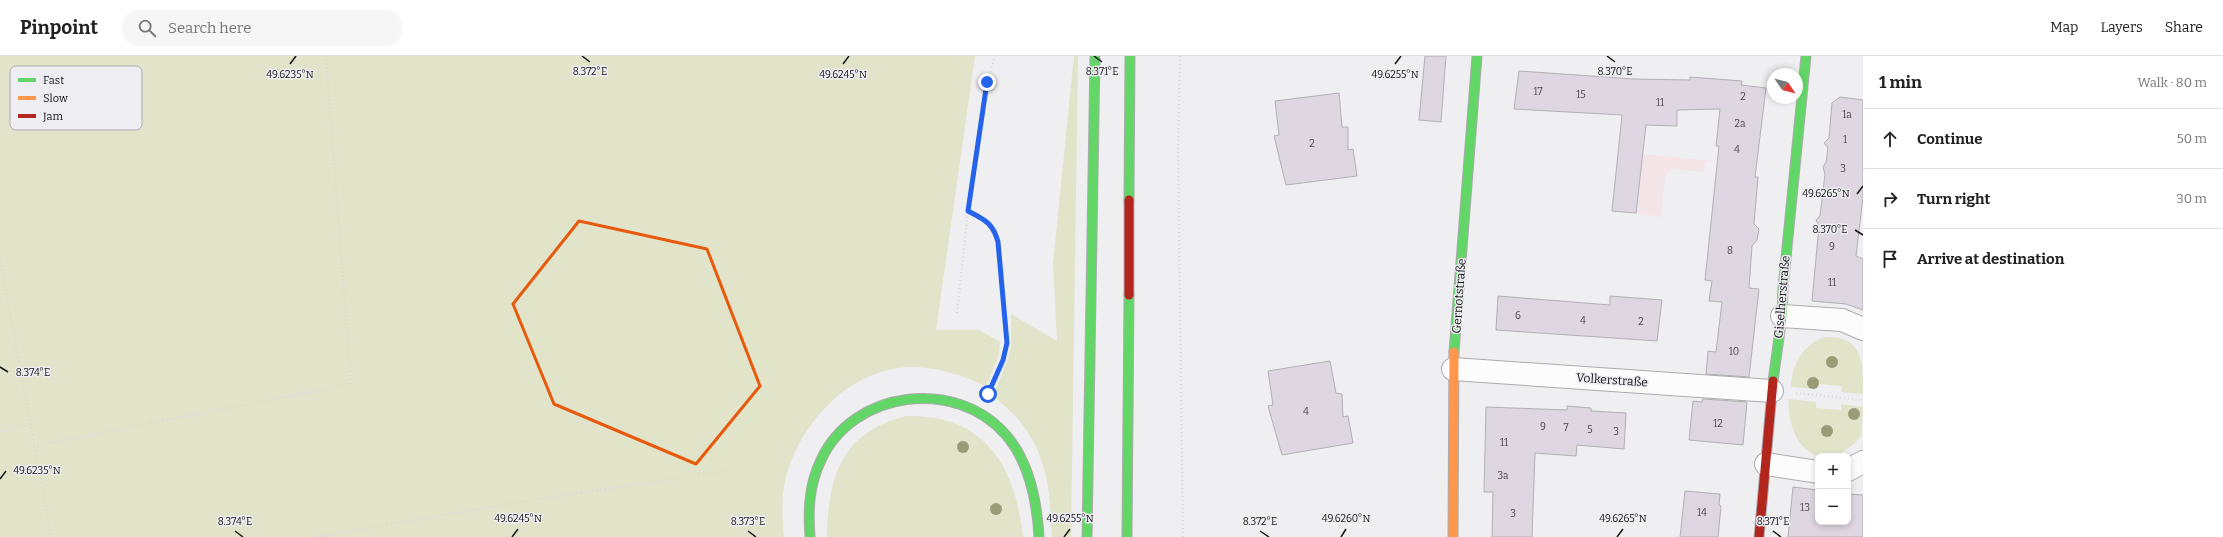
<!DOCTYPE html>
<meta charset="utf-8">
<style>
:root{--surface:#fff;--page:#f6f6f6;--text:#222;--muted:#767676;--line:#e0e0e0}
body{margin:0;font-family:Bitter,serif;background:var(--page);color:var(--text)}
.controls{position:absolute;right:12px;bottom:12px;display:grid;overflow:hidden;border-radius:8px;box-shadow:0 2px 6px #0003}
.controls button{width:36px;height:36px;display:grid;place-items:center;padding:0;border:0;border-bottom:1px solid var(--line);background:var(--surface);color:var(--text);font:20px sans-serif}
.compass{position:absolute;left:1767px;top:12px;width:36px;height:36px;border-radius:50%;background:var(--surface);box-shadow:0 2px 6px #0003;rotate:125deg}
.stop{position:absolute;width:12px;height:12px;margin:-9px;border:3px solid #2563eb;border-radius:50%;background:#fff}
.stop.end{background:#2563eb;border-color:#fff;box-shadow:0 1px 4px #0008}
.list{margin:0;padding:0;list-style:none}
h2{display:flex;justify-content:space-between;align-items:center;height:52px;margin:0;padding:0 16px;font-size:17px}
h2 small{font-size:13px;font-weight:400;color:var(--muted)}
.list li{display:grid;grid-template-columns:26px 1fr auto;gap:12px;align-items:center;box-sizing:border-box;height:60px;padding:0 16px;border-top:1px solid var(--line)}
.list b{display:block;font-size:15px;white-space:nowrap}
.list em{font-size:13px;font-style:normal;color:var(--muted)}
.icon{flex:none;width:22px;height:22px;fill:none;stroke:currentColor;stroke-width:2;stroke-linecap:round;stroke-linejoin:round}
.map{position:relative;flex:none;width:1863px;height:481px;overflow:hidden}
header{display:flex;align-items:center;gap:24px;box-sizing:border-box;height:56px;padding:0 20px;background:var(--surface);border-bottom:1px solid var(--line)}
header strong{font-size:19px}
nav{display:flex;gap:22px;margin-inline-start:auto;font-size:14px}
.search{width:280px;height:36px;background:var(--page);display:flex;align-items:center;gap:10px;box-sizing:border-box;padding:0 14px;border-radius:16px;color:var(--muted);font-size:15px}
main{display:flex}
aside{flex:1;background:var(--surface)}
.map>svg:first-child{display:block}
.industrial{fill:#f3e4e8}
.green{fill:#e1e4c8}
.building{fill:#ded6e1;stroke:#b1b0b2}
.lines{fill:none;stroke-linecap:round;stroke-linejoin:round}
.street-casing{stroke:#ababad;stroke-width:24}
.fast-casing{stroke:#ababad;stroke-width:11}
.slow-casing{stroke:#ababad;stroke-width:11}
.jam-casing{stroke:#ababad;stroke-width:11}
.path{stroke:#d9d9d9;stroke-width:2.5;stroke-dasharray:1 3;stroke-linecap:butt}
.street{stroke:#fdfcfd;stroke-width:22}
.fast{stroke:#63d668;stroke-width:9}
.slow{stroke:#ff974d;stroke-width:9}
.jam{stroke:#b3261e;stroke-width:9}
.tree{fill:#9a9c77}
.route{stroke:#2563eb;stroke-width:5}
.marked{fill:none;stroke:#e8590c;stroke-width:3;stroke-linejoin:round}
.ticks{fill:none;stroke:#151517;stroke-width:1.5}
.labels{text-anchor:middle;stroke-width:3;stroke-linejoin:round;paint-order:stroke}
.number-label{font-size:10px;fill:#48464a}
.street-label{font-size:12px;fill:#151517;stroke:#eeedf2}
.key{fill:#eeedf2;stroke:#adacb0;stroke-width:1}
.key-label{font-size:11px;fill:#151517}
.ticks-label{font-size:10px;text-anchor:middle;fill:#151517;stroke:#eeedf2;stroke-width:3;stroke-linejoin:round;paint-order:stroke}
</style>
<header>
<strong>Pinpoint</strong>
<div class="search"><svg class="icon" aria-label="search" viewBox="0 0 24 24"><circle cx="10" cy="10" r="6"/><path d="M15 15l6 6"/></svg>Search here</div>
<nav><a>Map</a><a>Layers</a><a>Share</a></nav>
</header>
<main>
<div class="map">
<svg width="1863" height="481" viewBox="0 0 1863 481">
<rect width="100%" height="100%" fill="#efeef1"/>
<path class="industrial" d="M1642,98L1713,105L1705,106L1704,116L1672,113L1665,119L1661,161L1636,157Z"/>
<g class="green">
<path d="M0,0H975L936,274H979L1000,286L999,299L986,330C959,318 928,308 898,312C843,320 800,370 786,421C781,440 782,461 784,481H0Z"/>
<path d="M1074,0H1078L1071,481H1052C1050,438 1049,404 1022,368C1015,358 1003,349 993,340L1009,300L1011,289V258L1057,285L1053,208Z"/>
<path d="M1825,281C1863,280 1863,305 1863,338L1841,336L1842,330L1819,328L1817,333L1791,331C1792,308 1803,288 1825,281Z"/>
<path d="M1789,343L1816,346V352L1841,354V348L1863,351L1861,380C1825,423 1786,393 1789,343Z"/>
<path d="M906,360C985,358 1015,410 1023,481H827C828,419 842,376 906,360Z"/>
</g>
<g class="building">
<path d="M1425,0H1446L1441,66L1419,64Z"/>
<path d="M1519,15L1634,23L1690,24V21L1742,25L1741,29L1766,32L1755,121H1758L1754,168L1759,173L1757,184L1752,190L1749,232L1759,233L1749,321L1706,318L1708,295L1716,296L1722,246L1709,245L1712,225L1705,224L1719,90H1716L1720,53L1677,54V70L1646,69L1636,157L1612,155L1622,59L1514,53Z"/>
<path d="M1339,37L1342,71H1348V94L1353,93L1357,120L1286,129L1274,80L1279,79L1275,45Z"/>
<path d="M1840,41L1863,44V141L1856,200L1863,203V254L1846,248L1812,245L1819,170L1816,164L1820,160L1825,118L1823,111L1826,106L1828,92L1824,87L1829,82L1832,47Z"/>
<path d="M1498,240L1610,249V240L1662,244L1657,285L1496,274Z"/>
<path d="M1330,305L1336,337L1342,338L1343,361L1348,360L1353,387L1282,399L1268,350L1273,349L1268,315Z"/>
<path d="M1703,343L1747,346L1743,389L1689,384L1693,345L1702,346Z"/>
<path d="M1567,350L1591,352V355L1626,357L1624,393L1577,389L1576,400L1535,397L1532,481H1492L1493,436H1484L1486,351L1567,354Z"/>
<path d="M1793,431L1818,434V466H1848V438L1863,439V481H1788Z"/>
<path d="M1685,435L1720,438L1719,449L1721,450L1718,481H1680Z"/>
</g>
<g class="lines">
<g class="street-casing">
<g id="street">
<path d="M1782,260L1842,264L1863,273"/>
<path d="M1453,313L1772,335"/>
<path d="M1766,408L1818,416"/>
<path d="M1848,414L1863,406"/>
</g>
</g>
<g class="fast-casing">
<g id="fast">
<path d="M1129,144L1130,0"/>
<path d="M1454,296L1477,0"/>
<path d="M1773,325L1782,260L1783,232L1806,0"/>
<path d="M810,481C808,453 809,429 821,404C853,334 956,321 1006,379C1030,407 1037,445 1039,481"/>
<path d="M1087,481L1095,0"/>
<path d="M1127,481L1129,239"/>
</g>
</g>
<g class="slow-casing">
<path id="slow" d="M1453,481L1454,296"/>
</g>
<g class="jam-casing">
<g id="jam">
<path d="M1129,239V144"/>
<path d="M1759,481L1773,325"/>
</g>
</g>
<g class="path">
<path d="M1180,0L1178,91L1183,481"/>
<path d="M968,155C985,164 993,167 998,187L1007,287L1003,304L989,335"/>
<path d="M0,202L51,481"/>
<path d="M957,257L968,155L987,26L995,0"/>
<path d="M1796,337L1863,344"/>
<path d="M0,375L32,368"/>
<path d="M33,390L351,328L326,0"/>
<path d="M316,481L532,444L731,414"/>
</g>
<use href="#street" class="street"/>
<use href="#fast" class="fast"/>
<use href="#slow" class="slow"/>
<use href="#jam" class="jam"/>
</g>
<g class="tree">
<circle cx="1832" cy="306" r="6"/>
<circle cx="1813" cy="327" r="6"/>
<circle cx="1854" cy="358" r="6"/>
<circle cx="1827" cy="375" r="6"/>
<circle cx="963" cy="391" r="6"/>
<circle cx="996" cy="453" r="6"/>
</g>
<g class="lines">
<path class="route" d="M987,26L968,155C985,164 993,167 998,186L1007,287L1003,304L988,338"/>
</g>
<path class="marked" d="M579,165L707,193L760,330L696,408L554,348L513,248Z"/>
<path class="ticks" d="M582,0L590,6M1094,0L1102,6M1607,0L1615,6M290,8L296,0M843,8L849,0M1395,8L1401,0M1857,138L1863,130M1855,174L1863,179M0,311L8,316M0,423L6,415M235,475L243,481M748,475L756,481M1260,475L1269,481M1773,475L1781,481M512,481L518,473M1064,481L1070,473M1341,481L1346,473M1617,481L1623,473"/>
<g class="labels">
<g class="number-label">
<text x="1538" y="39">17</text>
<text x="1581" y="42">15</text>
<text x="1743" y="44">2</text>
<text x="1660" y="50">11</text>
<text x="1847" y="62">1a</text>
<text x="1740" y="71">2a</text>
<text x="1845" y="87">1</text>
<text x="1312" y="91">2</text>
<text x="1737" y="97">4</text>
<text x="1843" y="116">3</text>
<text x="1832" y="194">9</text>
<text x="1730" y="198">8</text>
<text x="1832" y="230">11</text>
<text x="1518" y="263">6</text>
<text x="1583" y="268">4</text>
<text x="1641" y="269">2</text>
<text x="1734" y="299">10</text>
<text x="1306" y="359">4</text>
<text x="1718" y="371">12</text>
<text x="1543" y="374">9</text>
<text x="1566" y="375">7</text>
<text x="1590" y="377">5</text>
<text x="1616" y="379">3</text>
<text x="1504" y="390">11</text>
<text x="1503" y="423">3a</text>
<text x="1805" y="455">13</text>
<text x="1702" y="460">14</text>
<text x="1513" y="461">3</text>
</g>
<g class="street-label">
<text transform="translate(1459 240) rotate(-86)" y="4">Gernotstraße</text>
<text transform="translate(1782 241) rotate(-85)" y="4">Giselherstraße</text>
<text transform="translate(1612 324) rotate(4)" y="4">Volkerstraße</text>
</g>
</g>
<rect x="10" y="10" width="132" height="64" rx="6" class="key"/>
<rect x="18" y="22" width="18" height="4" fill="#63d668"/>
<rect x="18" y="40" width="18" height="4" fill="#ff974d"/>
<rect x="18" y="58" width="18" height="4" fill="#b3261e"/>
<g class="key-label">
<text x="43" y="28">Fast</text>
<text x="43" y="46">Slow</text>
<text x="43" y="64">Jam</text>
</g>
<g class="ticks-label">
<text x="590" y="19">8.372°E</text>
<text x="1102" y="19">8.371°E</text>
<text x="1615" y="19">8.370°E</text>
<text x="290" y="22">49.6235°N</text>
<text x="843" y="22">49.6245°N</text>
<text x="1395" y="22">49.6255°N</text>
<text x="1826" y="141">49.6265°N</text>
<text x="1830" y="177">8.370°E</text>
<text x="33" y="320">8.374°E</text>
<text x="37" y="418">49.6235°N</text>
<text x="518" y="466">49.6245°N</text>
<text x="1070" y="466">49.6255°N</text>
<text x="1346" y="466">49.6260°N</text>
<text x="1623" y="466">49.6265°N</text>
<text x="235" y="469">8.374°E</text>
<text x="748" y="469">8.373°E</text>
<text x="1260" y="469">8.372°E</text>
<text x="1773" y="469">8.371°E</text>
</g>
</svg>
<div class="controls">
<button>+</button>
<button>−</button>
</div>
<svg class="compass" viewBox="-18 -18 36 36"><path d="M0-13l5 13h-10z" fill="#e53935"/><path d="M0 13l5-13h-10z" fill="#767676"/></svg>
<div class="stop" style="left:988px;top:338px"></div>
<div class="stop end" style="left:987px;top:26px"></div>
</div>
<aside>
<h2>1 min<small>Walk · 80 m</small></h2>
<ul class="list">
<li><svg class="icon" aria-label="ahead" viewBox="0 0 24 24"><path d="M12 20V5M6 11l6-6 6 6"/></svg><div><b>Continue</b></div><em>50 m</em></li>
<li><svg class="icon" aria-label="right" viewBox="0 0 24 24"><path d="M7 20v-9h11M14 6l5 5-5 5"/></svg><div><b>Turn right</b></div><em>30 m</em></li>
<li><svg class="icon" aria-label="arrive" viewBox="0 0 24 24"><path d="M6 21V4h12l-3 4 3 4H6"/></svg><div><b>Arrive at destination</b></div></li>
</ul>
</aside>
</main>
